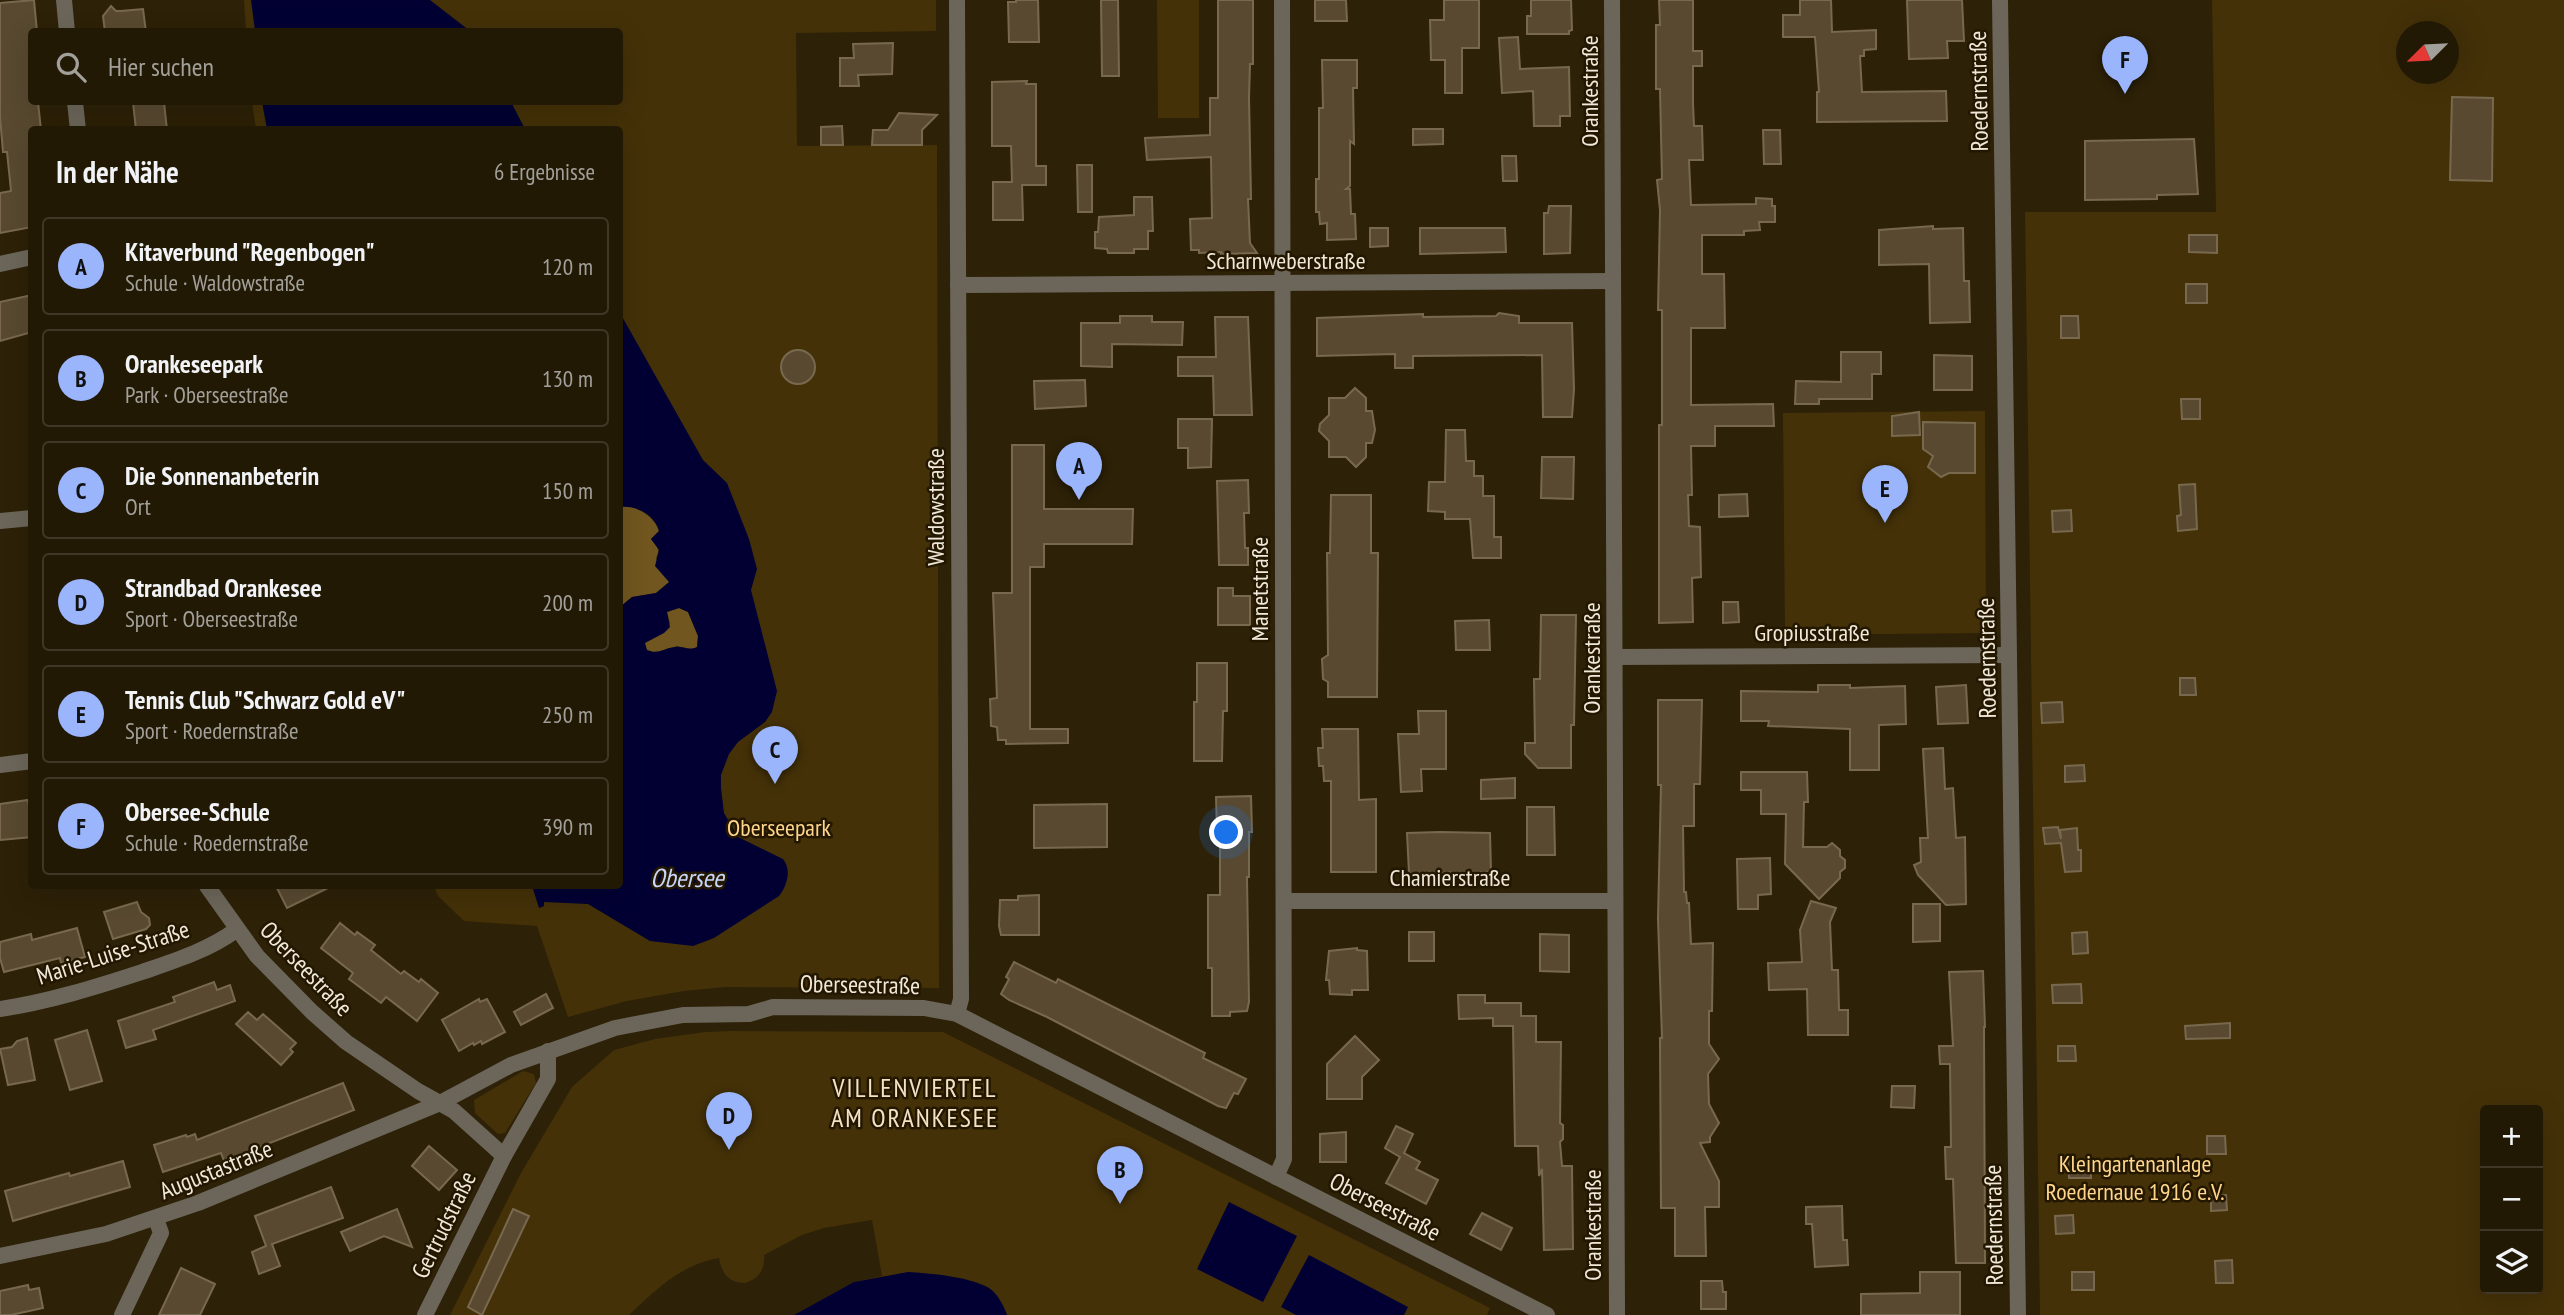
<!DOCTYPE html>
<html lang="de">
<meta charset="utf-8">
<style>
:root{--surface:#221905;--page:#2a220f;--text:#f1f3f6;--muted:#a2a09a;--line:#3f3827;--accent:#9bb5fd}
body{margin:0;font-family:"PT Sans Narrow",sans-serif;background:var(--page);color:var(--text)}
.controls{position:absolute;right:21px;bottom:21px;display:grid;overflow:hidden;border-radius:7px;box-shadow:0 7px 28px #0002}
.controls button{width:63px;height:63px;display:grid;place-items:center;padding:0;border:0;border-bottom:2px solid var(--line);background:var(--surface);color:var(--text);font:35px sans-serif}
.compass{position:absolute;left:2396px;top:21px;width:63px;height:63px;border-radius:50%;background:var(--surface);box-shadow:0 7px 28px #0002;rotate:246deg}
.you{position:absolute;left:1227px;top:833px;width:24px;height:24px;margin:-18px;border:5px solid #fff;border-radius:50%;background:#1a73e8;box-shadow:0 0 0 10px #1a73e833}
.badge{display:grid;place-items:center;width:46px;height:46px;border-radius:50%;background:var(--accent);color:#111;font-size:23px;font-weight:700}
.pin{position:absolute;translate:-50% -58px;filter:drop-shadow(0 2px 4px #0008)}
.pin::after{content:'';position:absolute;top:37px;width:24px;height:21px;background:inherit;clip-path:polygon(0 0,100% 0,50% 100%)}
.list{margin:0;padding:0;list-style:none}
h2{display:flex;justify-content:space-between;align-items:center;height:91px;margin:0;padding:0 28px;font-size:30px}
h2 small{font-size:23px;font-weight:400;color:var(--muted)}
.list li{display:grid;grid-template-columns:46px 1fr auto;gap:21px;align-items:center;box-sizing:border-box;height:98px;margin:0 14px 14px;padding:0 14px;border:2px solid var(--line);border-radius:7px}
.list b{display:block;font-size:26px;white-space:nowrap}
.list p{margin:0;font-size:23px;white-space:nowrap;color:var(--muted)}
.list em{font-size:23px;font-style:normal;color:var(--muted)}
.icon{flex:none;width:38px;height:38px;fill:none;stroke:currentColor;stroke-width:2;stroke-linecap:round;stroke-linejoin:round}
.map{position:relative;flex:none;width:2564px;height:1315px;overflow:hidden}
.search{position:absolute;background:var(--surface);box-shadow:0 7px 28px #0002;left:28px;top:28px;width:595px;height:77px;display:flex;align-items:center;gap:18px;box-sizing:border-box;padding:0 24px;border-radius:7px;color:var(--muted);font-size:26px}
.panel{position:absolute;background:var(--surface);box-shadow:0 7px 28px #0002;left:28px;top:126px;width:595px;height:763px;border-radius:7px}
.map>svg:first-child{display:block}
.green{fill:#443108;fill-rule:evenodd}
.forest{fill:#71561f}
.water{fill:#020033;fill-rule:evenodd}
.building{fill:#584930;stroke:#78694e;stroke-width:2}
.lines{fill:none;stroke-linecap:round;stroke-linejoin:round}
.minor{stroke:#6c665a;stroke-width:16}
.labels{text-anchor:middle;stroke-width:5;stroke-linejoin:round;paint-order:stroke}
.street-label{font-size:24px;fill:#f0e8d9;stroke:#231700}
.park-label{font-size:24px;fill:#ffd68b;stroke:#231700}
.water-label{font-size:26px;font-style:italic;fill:#c7d5f9;stroke:#231700}
.neighbourhood-label{font-size:26px;letter-spacing:2px;fill:#f3e2c4;stroke:#231700}
</style>
<div class="map">
<svg width="2564" height="1315" viewBox="0 0 2564 1315">
<rect width="100%" height="100%" fill="#2d2107"/>
<g class="green">
<path d="M244,0H936V31L796,33L797,146L937,145L939,988L725,987L684,991L627,1001L568,1017L537,926L464,921L438,896L434,886H620V130L256,129L252,102H620V32L246,31Z"/>
<path d="M1157,0H1199V118H1158Z"/>
<path d="M2212,0H2564V1315H2040L2025,212H2216ZM2406,32H2448V74H2406ZM2485,1110H2538V1289H2485Z"/>
<path d="M1985,411L1986,633L1785,635L1783,413Z"/>
<path d="M732,1031L943,1032L1490,1308L1487,1315H1007L1006,1312L970,1282L962,1280L794,1315L854,1282L882,1276L872,1220L824,1228L802,1235L764,1255C765,1270 759,1279 745,1283C728,1283 722,1273 719,1258C680,1265 657,1289 629,1315H450L521,1173L572,1087L614,1050L655,1039L705,1032Z"/>
<path d="M523,1071L534,1074L536,1083L505,1133L498,1134L475,1113L474,1100Z"/>
</g>
<g class="forest">
<path d="M627,506C640,508 655,518 659,531L651,539C656,547 661,547 656,558L661,572L670,582L656,593L632,597L620,607V507Z"/>
<path d="M679,608L688,612L698,636L697,647L694,650L677,646L656,653L647,650L644,644C653,635 663,634 670,623L667,612Z"/>
</g>
<g class="water">
<path d="M251,0H430L470,31H255Z"/>
<path d="M262,102H511L525,129H267Z"/>
<path d="M620,313L703,460L727,483L749,539L757,569L751,590L777,691L772,712L765,722L738,742L729,754L721,775V788L724,813L738,837L783,859C792,870 787,886 779,896L714,938L693,946L650,941L588,904L544,902V906L539,908L533,889L495,886H620V607L632,597L656,593L669,582L655,566L659,550L651,539L659,531C655,515 636,505 620,507ZM679,608L688,612L698,636L697,647C688,651 683,646 675,647C664,648 658,655 647,650L645,643L664,633L670,627L667,612Z"/>
<path d="M1229,1202L1297,1236L1263,1302L1197,1269Z"/>
<path d="M1309,1255L1408,1307L1404,1315H1296L1281,1307Z"/>
<path d="M908,1272C929,1273 970,1277 989,1288C997,1293 1004,1306 1007,1315H794L854,1282Z"/>
</g>
<g class="building">
<path d="M34,0L37,32H32V102H38L41,130H32V227L0,233V193L11,191L7,152H3L0,117V3Z"/>
<path d="M1016,0H1038L1039,42H1009L1008,2H1016Z"/>
<path d="M1101,0H1118L1119,76H1102Z"/>
<path d="M1218,0H1253V64H1250L1249,98L1251,199H1248L1250,243L1257,253L1221,254V252L1199,253V250H1191L1190,219L1212,218L1211,157L1147,160L1145,138L1210,135V98H1218Z"/>
<path d="M1315,0H1346L1347,21H1315Z"/>
<path d="M1444,0H1479V48H1462V93H1445V60H1431L1430,20H1444Z"/>
<path d="M1531,0H1571L1572,30L1569,31V34H1527V16H1531Z"/>
<path d="M1659,0H1693V51H1702V66H1693V103L1694,126H1702L1703,160H1689L1691,205L1756,204V198L1772,199V206H1775V222H1759L1760,230L1744,231V235H1702V274H1724L1725,328H1691V405L1773,404L1774,426H1715V446H1691L1692,495H1688L1689,526L1700,527L1701,577L1692,578L1693,622L1659,623V425H1662V310H1658L1660,210L1657,180L1662,179L1660,89H1656V25H1660Z"/>
<path d="M1800,0H1831L1832,32L1876,30V49L1864,50V56H1860L1862,92L1946,91L1947,121L1817,122V92H1819L1815,37H1783V15H1800Z"/>
<path d="M1907,0H1962L1964,41H1947L1948,58L1909,59Z"/>
<path d="M111,6L116,11H121L143,9L146,32H105L103,16Z"/>
<path d="M1518,37L1520,69L1569,67L1570,116H1560V126H1534L1533,91L1502,93L1499,38Z"/>
<path d="M893,43L892,74L858,75L859,86H840V58H854L853,44Z"/>
<path d="M1322,60H1357V88H1353L1354,144L1350,141V186L1346,189H1350L1351,214H1355L1356,239L1327,240V223L1320,224L1319,212H1316V179H1319V108H1323Z"/>
<path d="M1027,81L1026,84H1036V166H1046V185H1022L1023,220H993V182H1012L1011,146H992V82Z"/>
<path d="M2452,97L2493,98L2492,181L2450,180Z"/>
<path d="M133,102H164L167,130H136Z"/>
<path d="M899,113L937,115L922,130V145H872L873,130H888Z"/>
<path d="M842,126L843,145H821V127Z"/>
<path d="M1413,129H1443V144L1413,145Z"/>
<path d="M1763,130H1780L1781,164H1764Z"/>
<path d="M2194,139L2198,194L2157,195V199L2085,200V141Z"/>
<path d="M1502,156H1516L1517,181H1503Z"/>
<path d="M1077,165H1092V212H1078Z"/>
<path d="M1134,197H1152L1153,231H1148V249H1134V253H1108L1107,249L1095,248V232H1098L1099,217L1134,215Z"/>
<path d="M1549,206H1571L1570,253L1544,254V213H1548Z"/>
<path d="M1933,226V229L1963,228L1964,281H1969L1970,322L1930,323L1929,264L1879,265V230Z"/>
<path d="M1370,228H1388V246L1370,247Z"/>
<path d="M1420,228H1505L1506,252L1420,254Z"/>
<path d="M2189,235H2217V253L2189,252Z"/>
<rect x="2186" y="284" width="21" height="19"/>
<path d="M32,295V332L0,341V302Z"/>
<path d="M1499,313L1519,316V323H1572L1574,389L1572,417H1543L1542,355L1413,356V368H1395V354L1317,356V318L1423,314V317L1496,316Z"/>
<path d="M1120,316H1152V322H1183L1182,345L1112,344V367L1081,366V323H1120Z"/>
<path d="M2061,316H2078L2079,338H2061Z"/>
<path d="M1215,317H1248L1252,415H1214L1213,376H1178V357H1216Z"/>
<circle cx="798" cy="367" r="17"/>
<path d="M1841,352H1881V374H1872V399H1819V404H1795L1796,381L1841,382Z"/>
<path d="M1934,355L1972,356V390H1934Z"/>
<path d="M1085,380L1086,406L1035,409L1034,381Z"/>
<path d="M1355,388L1366,398V411H1372L1375,430L1372,443H1366V457L1356,467L1346,457H1329V441L1319,431L1320,424L1329,415V398H1345Z"/>
<path d="M2181,399H2200V419H2182Z"/>
<path d="M1919,412L1920,435L1892,436V416Z"/>
<path d="M1178,419H1212L1211,467L1188,468V448H1178Z"/>
<path d="M1923,422L1975,423V473H1949L1941,477L1928,467L1933,456L1923,449Z"/>
<path d="M1446,430H1465L1466,461H1474V476H1483V496H1494V537H1501V558H1473L1470,519H1445V512L1428,511L1429,482H1445Z"/>
<path d="M1012,445H1044V509H1133L1132,544H1044V567H1030V729H1068V743L1006,744V740H998L997,727L991,726L990,699L997,698L993,593H1012Z"/>
<path d="M1542,457H1574L1573,499L1541,498Z"/>
<path d="M1248,480L1249,513H1244L1245,548H1248V565H1219L1217,481Z"/>
<path d="M2195,484L2197,529L2178,531L2177,516L2181,515L2179,485Z"/>
<path d="M1747,494L1748,516L1719,517V495Z"/>
<path d="M1331,495H1371V553H1378L1377,697H1328V682L1323,679L1322,659L1328,655L1327,553H1330Z"/>
<path d="M2071,510L2072,531L2053,532L2052,511Z"/>
<path d="M1218,588H1233V596H1250V625H1218Z"/>
<path d="M1723,602H1738L1739,622L1723,623Z"/>
<path d="M1541,615H1576L1574,725H1571V768H1538L1525,754V743H1535L1534,679H1540Z"/>
<path d="M1489,620L1490,650H1456L1455,621Z"/>
<path d="M1197,663H1227V711H1223L1222,761H1194V702H1197Z"/>
<path d="M2180,678H2195L2196,695H2180Z"/>
<path d="M1818,685H1850V688L1905,686L1906,724L1879,725V770H1850V729L1768,726L1769,721H1741V691L1818,692Z"/>
<path d="M1966,685L1968,723L1938,724L1936,687Z"/>
<path d="M1658,700H1702L1700,784H1694V826H1683L1684,892H1686L1687,903H1689L1691,944L1713,943L1712,1011H1709V1044L1719,1059L1708,1074L1709,1104L1719,1123L1710,1137V1142L1700,1143L1719,1181V1207H1705L1706,1256H1675V1208H1661L1660,1038H1662L1658,919L1661,785H1658Z"/>
<path d="M2062,702L2063,722L2042,723L2041,703Z"/>
<path d="M1418,711H1446V769H1421L1422,791L1401,792L1398,734H1419Z"/>
<path d="M1322,729H1358L1359,800L1376,799V872H1331V781H1324L1323,766H1319L1318,748H1323Z"/>
<path d="M1943,748L1945,789L1953,788L1956,838L1965,837L1966,904L1946,905L1918,875L1914,865L1921,862L1920,838H1928L1923,749Z"/>
<path d="M2084,765L2085,781L2065,782V766Z"/>
<path d="M1741,772H1807L1808,802H1804L1803,847H1827L1832,843L1840,850V856L1845,860V868L1840,872V878L1819,899L1785,864L1786,814H1761V790H1741Z"/>
<path d="M1515,778V798L1481,799V780Z"/>
<path d="M1251,796L1252,832H1249V877H1247L1249,1002L1247,1011L1230,1012V1016H1212V968H1208V895H1220V833L1217,832L1216,797Z"/>
<path d="M28,800L30,813L32,812V837L0,840V804Z"/>
<path d="M1107,804V847L1034,848V805Z"/>
<path d="M1527,807H1554L1555,855H1527Z"/>
<path d="M2058,827L2061,839L2060,830L2077,828L2078,850H2081V871L2065,872L2061,843L2045,844L2043,828Z"/>
<path d="M1440,832L1490,833L1491,872L1409,873L1407,833Z"/>
<path d="M1770,858L1771,894L1758,895V909H1738L1737,859Z"/>
<path d="M276,886H332L287,908Z"/>
<path d="M1039,895V935H1001L999,926L1000,900H1018V896Z"/>
<path d="M1811,901L1836,908L1830,922L1832,970H1838L1839,1010H1848V1035H1808L1807,989L1769,990L1768,963L1802,962L1800,930Z"/>
<path d="M137,902L141,912L149,918L150,925L146,929L113,939L104,912Z"/>
<path d="M1913,904H1940V941L1913,942Z"/>
<path d="M340,923L355,935L357,932L375,945L371,950L401,974L404,971L419,982L421,979L438,993L417,1021L386,997L381,1003L349,979L353,973L321,948Z"/>
<path d="M77,928L85,957L61,963L60,958L4,972L0,958V942L31,934L32,940Z"/>
<rect x="1409" y="932" width="25" height="29"/>
<path d="M2087,932L2088,953L2073,954L2072,933Z"/>
<path d="M1540,934L1569,935V972L1540,971Z"/>
<path d="M1357,948V950L1367,951L1368,990H1352V995L1330,994L1329,980H1326L1329,951Z"/>
<path d="M1014,962L1056,983L1058,979L1205,1053L1203,1058L1246,1079L1238,1094L1234,1093L1226,1108L1218,1106L1047,1017L1009,1000L1001,994L1009,979L1006,977Z"/>
<path d="M1983,971L1985,1027H1984L1985,1263H1956L1953,1179H1946L1945,1147H1951L1950,1064H1940L1939,1046H1953L1949,972Z"/>
<path d="M214,982L217,990L230,985L235,1001L153,1030L156,1039L126,1048L118,1021L175,1002L173,997Z"/>
<path d="M2081,984L2082,1003H2053L2052,985Z"/>
<path d="M546,994L553,1008L521,1025L514,1012Z"/>
<path d="M1458,995H1485V1003H1521V1016H1536V1042H1561L1560,1123L1563,1125V1139L1560,1142L1562,1166H1572L1573,1249L1544,1250L1542,1169L1539,1176L1538,1146H1515L1513,1026H1493V1018L1459,1019Z"/>
<path d="M479,999L480,1002L487,999L505,1032L482,1044L481,1041L474,1045L473,1043L459,1051L442,1020Z"/>
<path d="M248,1012L257,1020L263,1014L296,1043L290,1049L293,1052L281,1065L236,1024Z"/>
<path d="M2230,1023V1038L2186,1039L2185,1026Z"/>
<path d="M87,1030L102,1081L70,1090L55,1040Z"/>
<path d="M1355,1036L1379,1060L1362,1077V1099H1327V1064Z"/>
<path d="M27,1038L35,1080L8,1085L0,1049L12,1047L17,1041Z"/>
<path d="M2058,1046H2075L2076,1061H2058Z"/>
<path d="M343,1083L354,1110L224,1161L221,1153L163,1172L154,1145L186,1135L187,1137L195,1134L197,1140Z"/>
<path d="M1892,1086H1915L1914,1108L1891,1107Z"/>
<path d="M1396,1126L1413,1134L1404,1153L1420,1162L1416,1169L1438,1180L1426,1204L1386,1183L1400,1157L1385,1148Z"/>
<path d="M1346,1132V1162H1320V1134Z"/>
<path d="M2207,1136H2225L2226,1154H2207Z"/>
<path d="M429,1146L457,1170L439,1190L412,1166Z"/>
<path d="M123,1161L130,1187L13,1221L5,1191L69,1173L70,1176Z"/>
<path d="M2068,1161H2090L2091,1178H2069Z"/>
<path d="M331,1187L343,1218L272,1244L280,1266L259,1274L252,1252L266,1246L255,1216Z"/>
<path d="M2226,1195L2227,1210L2211,1211V1196Z"/>
<path d="M1842,1206L1843,1240H1847L1848,1265L1815,1267L1812,1224H1806V1207Z"/>
<path d="M397,1209L412,1247L384,1236L350,1251L341,1232Z"/>
<path d="M513,1209L529,1216L482,1315L468,1307Z"/>
<path d="M1482,1213L1512,1228L1501,1250L1470,1234Z"/>
<path d="M2073,1215L2074,1233L2056,1234L2055,1216Z"/>
<path d="M2232,1260L2233,1283H2216L2215,1261Z"/>
<path d="M181,1268L215,1284L200,1315H159Z"/>
<path d="M1920,1272H1960V1315H1861V1294L1920,1293Z"/>
<rect x="2072" y="1272" width="22" height="18"/>
<path d="M1701,1281H1722L1723,1292H1726V1309H1701Z"/>
<path d="M28,1285L29,1290L39,1288L43,1308L11,1315H0V1291Z"/>
</g>
<g class="lines">
<g class="minor">
<path d="M64,0L67,32"/>
<path d="M1612,0L1617,1315"/>
<path d="M2000,0L2018,1315"/>
<path d="M75,102L78,130"/>
<path d="M0,264L32,257"/>
<path d="M958,285L1613,281"/>
<path d="M0,521L32,518"/>
<path d="M1615,657L2009,655"/>
<path d="M0,765L32,761"/>
<path d="M207,886L257,956L312,1012L346,1042L418,1091L454,1111L504,1156"/>
<path d="M1285,901H1615"/>
<path d="M0,1009C48,1002 96,987 142,972C174,961 209,950 236,930"/>
<path d="M957,1014L961,999L957,0"/>
<path d="M1276,1177L1284,1159L1282,0"/>
<path d="M0,1256L106,1234L198,1203L440,1103L511,1065L615,1028L683,1015L749,1014L773,1007L924,1008L957,1014L1547,1315"/>
<path d="M122,1315L161,1233L156,1219"/>
<path d="M425,1315L504,1156L548,1079V1051"/>
</g>
</g>
<g class="labels">
<g class="street-label">
<text transform="translate(1590 91) rotate(-90)" y="8">Orankestraße</text>
<text transform="translate(1979 91) rotate(-91)" y="8">Roedernstraße</text>
<text x="1286" y="269">Scharnweberstraße</text>
<text transform="translate(936 507) rotate(-90)" y="8">Waldowstraße</text>
<text transform="translate(1260 589) rotate(-90)" y="8">Manetstraße</text>
<text x="1812" y="641">Gropiusstraße</text>
<text transform="translate(1592 658) rotate(-90)" y="8">Orankestraße</text>
<text transform="translate(1987 658) rotate(-91)" y="8">Roedernstraße</text>
<text x="1450" y="886">Chamierstraße</text>
<text transform="translate(113 953) rotate(-18)" y="8">Marie-Luise-Straße</text>
<text transform="translate(306 969) rotate(46)" y="8">Oberseestraße</text>
<text transform="translate(860 985) rotate(1)" y="8">Oberseestraße</text>
<text transform="translate(216 1170) rotate(-22)" y="8">Augustastraße</text>
<text transform="translate(1385 1207) rotate(27)" y="8">Oberseestraße</text>
<text transform="translate(444 1225) rotate(-64)" y="8">Gertrudstraße</text>
<text transform="translate(1593 1225) rotate(-90)" y="8">Orankestraße</text>
<text transform="translate(1994 1225) rotate(-91)" y="8">Roedernstraße</text>
</g>
<g class="park-label">
<text x="779" y="836">Oberseepark</text>
<text x="2135" y="1172">Kleingartenanlage<tspan x="2135" dy="28">Roedernaue 1916 e.V.</tspan></text>
</g>
<g class="water-label">
<text x="687" y="887">Obersee</text>
</g>
<g class="neighbourhood-label">
<text x="915" y="1097">VILLENVIERTEL<tspan x="915" dy="30">AM ORANKESEE</tspan></text>
</g>
</g>
</svg>
<div class="controls">
<button>+</button>
<button>−</button>
<button><svg class="icon" aria-label="layers" viewBox="0 0 24 24"><path d="M12 4l9 5-9 5-9-5zM3 14l9 5 9-5"/></svg></button>
</div>
<svg class="compass" viewBox="-18 -18 36 36"><path d="M0-13l5 13h-10z" fill="#e53935"/><path d="M0 13l5-13h-10z" fill="#a2a09a"/></svg>
<div class="you"></div>
<div class="pin badge" style="left:1079px;top:500px">A</div>
<div class="pin badge" style="left:1120px;top:1204px">B</div>
<div class="pin badge" style="left:775px;top:784px">C</div>
<div class="pin badge" style="left:729px;top:1150px">D</div>
<div class="pin badge" style="left:1885px;top:523px">E</div>
<div class="pin badge" style="left:2125px;top:94px">F</div>
<div class="search"><svg class="icon" aria-label="search" viewBox="0 0 24 24"><circle cx="10" cy="10" r="6"/><path d="M15 15l6 6"/></svg>Hier suchen</div>
<section class="panel">
<h2>In der Nähe<small>6 Ergebnisse</small></h2>
<ul class="list">
<li><span class="badge">A</span><div><b>Kitaverbund &quot;Regenbogen&quot;</b><p>Schule · Waldowstraße</p></div><em>120 m</em></li>
<li><span class="badge">B</span><div><b>Orankeseepark</b><p>Park · Oberseestraße</p></div><em>130 m</em></li>
<li><span class="badge">C</span><div><b>Die Sonnenanbeterin</b><p>Ort</p></div><em>150 m</em></li>
<li><span class="badge">D</span><div><b>Strandbad Orankesee</b><p>Sport · Oberseestraße</p></div><em>200 m</em></li>
<li><span class="badge">E</span><div><b>Tennis Club &quot;Schwarz Gold eV&quot;</b><p>Sport · Roedernstraße</p></div><em>250 m</em></li>
<li><span class="badge">F</span><div><b>Obersee-Schule</b><p>Schule · Roedernstraße</p></div><em>390 m</em></li>
</ul>
</section>
</div>
